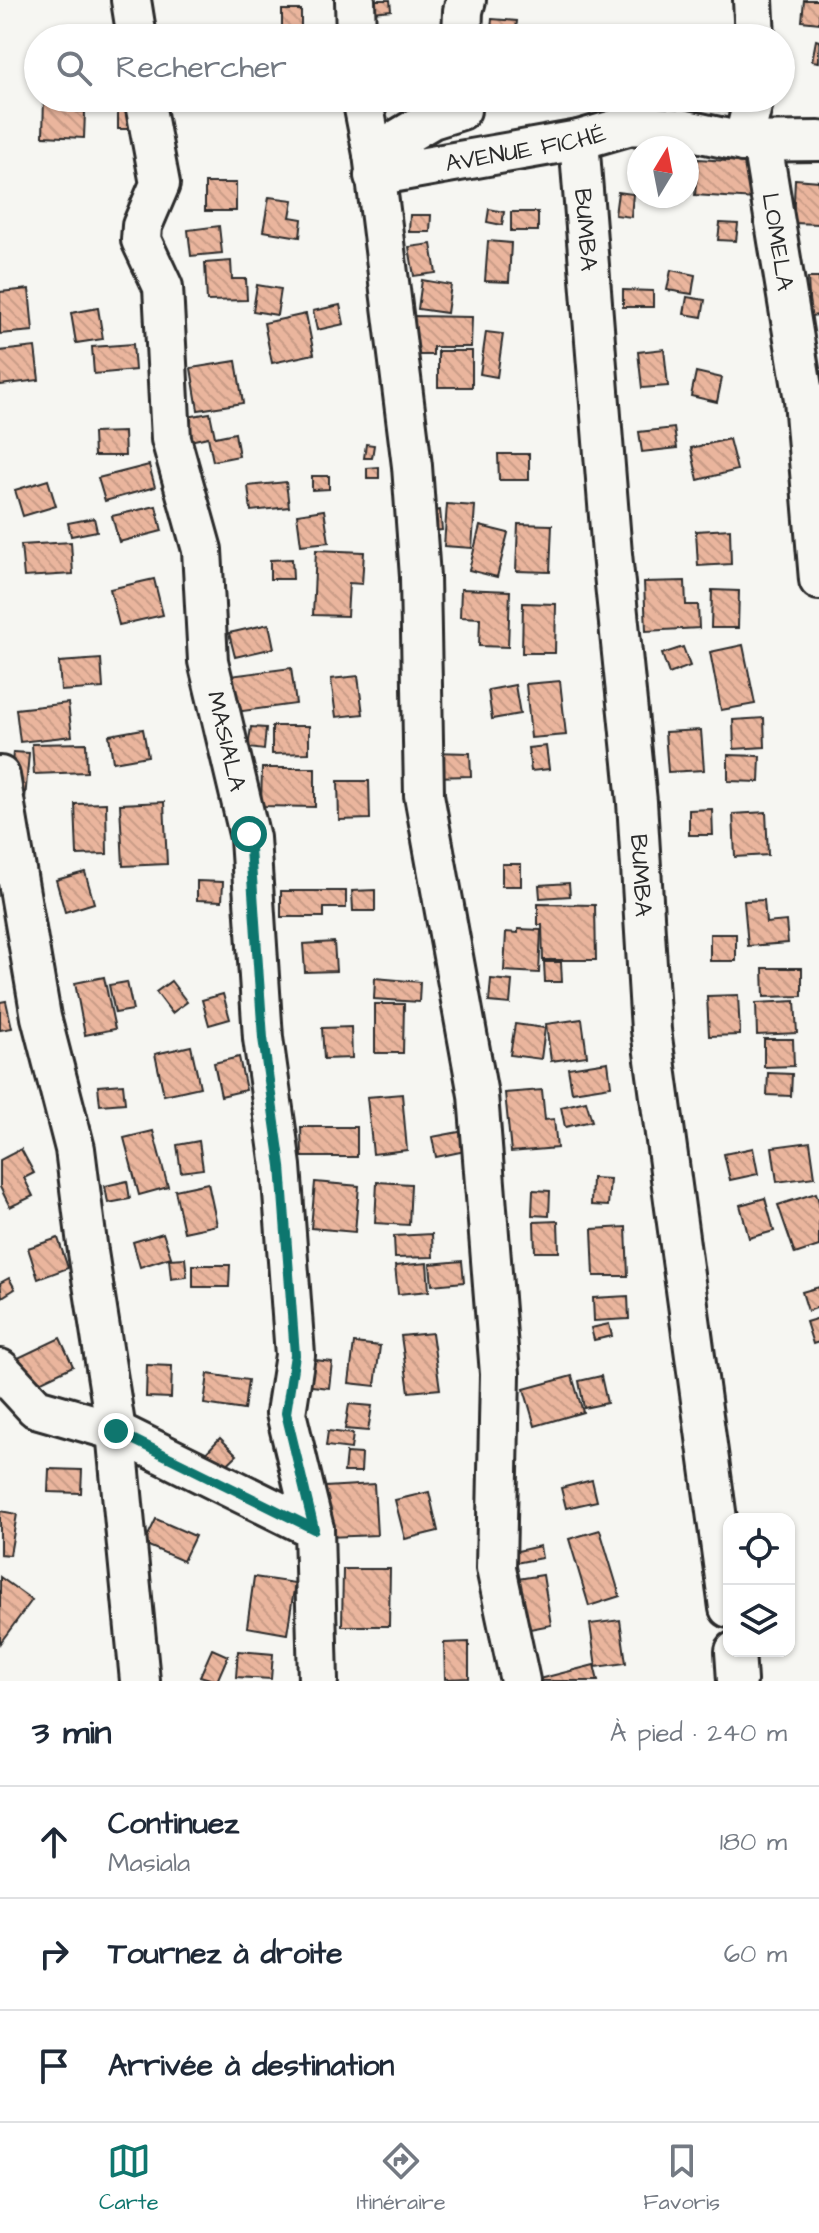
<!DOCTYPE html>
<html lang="fr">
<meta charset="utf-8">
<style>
:root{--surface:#fff;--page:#f6f6f7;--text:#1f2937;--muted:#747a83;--line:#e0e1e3;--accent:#0f766e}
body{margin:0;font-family:"Architects Daughter",sans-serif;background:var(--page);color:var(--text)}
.controls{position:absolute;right:24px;bottom:24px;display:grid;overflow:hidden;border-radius:16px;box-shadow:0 2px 6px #0004}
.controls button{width:72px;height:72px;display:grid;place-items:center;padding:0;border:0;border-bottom:2px solid var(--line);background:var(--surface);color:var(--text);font:40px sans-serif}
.compass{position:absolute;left:627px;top:136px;width:72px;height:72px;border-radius:50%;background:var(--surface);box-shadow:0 2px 6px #0004;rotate:10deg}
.stop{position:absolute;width:24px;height:24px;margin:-18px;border:6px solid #0f766e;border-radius:50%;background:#fff}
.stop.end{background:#0f766e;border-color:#fff;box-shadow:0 2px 8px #0008}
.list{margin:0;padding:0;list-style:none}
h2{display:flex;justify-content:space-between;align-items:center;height:104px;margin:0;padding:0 32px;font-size:34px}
h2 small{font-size:26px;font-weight:400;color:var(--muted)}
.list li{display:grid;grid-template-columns:52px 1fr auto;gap:24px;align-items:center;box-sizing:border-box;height:112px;padding:0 32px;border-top:2px solid var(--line)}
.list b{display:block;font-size:30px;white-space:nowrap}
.list p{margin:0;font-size:26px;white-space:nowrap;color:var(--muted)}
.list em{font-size:26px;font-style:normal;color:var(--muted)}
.icon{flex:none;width:44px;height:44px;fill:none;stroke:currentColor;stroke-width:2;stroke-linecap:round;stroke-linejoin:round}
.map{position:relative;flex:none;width:819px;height:1681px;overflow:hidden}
.search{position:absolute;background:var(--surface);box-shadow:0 2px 6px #0004;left:24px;right:24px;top:24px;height:88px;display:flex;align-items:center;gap:20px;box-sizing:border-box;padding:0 28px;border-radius:44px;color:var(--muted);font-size:30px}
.sheet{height:440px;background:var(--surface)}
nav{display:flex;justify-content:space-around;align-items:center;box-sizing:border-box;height:112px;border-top:2px solid var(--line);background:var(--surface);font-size:22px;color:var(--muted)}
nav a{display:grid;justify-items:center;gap:4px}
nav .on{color:var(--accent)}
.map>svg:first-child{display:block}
.building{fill:url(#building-back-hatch);stroke:#2b2b2b;stroke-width:2}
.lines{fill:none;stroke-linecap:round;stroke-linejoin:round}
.minor-casing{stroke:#2b2b2b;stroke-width:44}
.minor{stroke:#f6f6f2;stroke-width:38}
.route{stroke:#0f766e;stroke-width:10}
.labels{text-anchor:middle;stroke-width:8;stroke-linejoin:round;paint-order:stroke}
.street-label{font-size:24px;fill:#2b2b2b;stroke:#f6f6f2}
</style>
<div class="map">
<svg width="819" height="1681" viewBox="0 0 819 1681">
<defs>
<pattern id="building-back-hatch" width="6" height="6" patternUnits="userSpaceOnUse" patternTransform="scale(2)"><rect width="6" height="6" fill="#eab59d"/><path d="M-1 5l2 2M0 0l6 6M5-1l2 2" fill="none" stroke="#c99c87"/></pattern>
</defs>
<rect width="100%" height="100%" fill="#f6f6f2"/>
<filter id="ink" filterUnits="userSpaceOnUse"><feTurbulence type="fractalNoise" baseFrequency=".0125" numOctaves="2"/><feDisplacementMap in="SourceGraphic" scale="16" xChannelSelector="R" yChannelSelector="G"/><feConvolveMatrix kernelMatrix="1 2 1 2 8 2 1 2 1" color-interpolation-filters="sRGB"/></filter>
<g filter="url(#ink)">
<g class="building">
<path d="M362,0H390L391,10L363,13Z"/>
<path d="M804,0H819V23L802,21Z"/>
<rect x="282" y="10" width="19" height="28"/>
<path d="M492,19L517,21L515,38H490Z"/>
<path d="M816,40L819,41V62L812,61Z"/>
<path d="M44,98H99V101L75,100V111L85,112L84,138L43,136Z"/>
<rect x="118" y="98" width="15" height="31"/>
<path d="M479,98H503L501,107L478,103Z"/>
<path d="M648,98H673L672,107L686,109L684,126L646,122Z"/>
<path d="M711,98H738L736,113L710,109Z"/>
<path d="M698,159L757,163L755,199L695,195Z"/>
<path d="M795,179L819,181V224L793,223Z"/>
<rect x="205" y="183" width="31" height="28"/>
<path d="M618,192L633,194L631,217L615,215Z"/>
<path d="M269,197L293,200L290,217L302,219L300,237L263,231Z"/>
<path d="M489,209L504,212L502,225L487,222Z"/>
<rect x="511" y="212" width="27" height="19"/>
<path d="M410,215H431L430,232H409Z"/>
<path d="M720,223L738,224L736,241L718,240Z"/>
<path d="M219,226L222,253L191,256L188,230Z"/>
<path d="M488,241L511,243L509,282L485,281Z"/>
<path d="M431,244L436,273L414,276L409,247Z"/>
<path d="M231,261L232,279H246L247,300L207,301L205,263Z"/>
<path d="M671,270L695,275L692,294L667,290Z"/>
<path d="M808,278H819V315L810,316Z"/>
<path d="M422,280L451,285L447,313L418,309Z"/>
<path d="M257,285L281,289L277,315L253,311Z"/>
<path d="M29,289L33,331L0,334V292Z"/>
<path d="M623,290L653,291V307H623Z"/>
<path d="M687,297L705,300L702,317L684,314Z"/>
<path d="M340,305L344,324L317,330L313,311Z"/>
<path d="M98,308L103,339L76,343L71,313Z"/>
<path d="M306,314L314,354L272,363L264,323Z"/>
<path d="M413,316L472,317L471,347H433V355H402L412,340Z"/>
<path d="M486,332L503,334L497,377L480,374Z"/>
<path d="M133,344L135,370L94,374L92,347Z"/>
<path d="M35,347L39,380L0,385V351Z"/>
<path d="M664,349L668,386L642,388L638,352Z"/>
<rect x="438" y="351" width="34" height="36"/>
<path d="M236,361L243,403L198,410L191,368Z"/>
<path d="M696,372L722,378L717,402L691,396Z"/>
<path d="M210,413L215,437L235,433L239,456L213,461L208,437L185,442L181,418Z"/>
<path d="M674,428L677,448L642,452L639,432Z"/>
<path d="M124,432L125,456H94L93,433Z"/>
<path d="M729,439L737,470L698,480L691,448Z"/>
<path d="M366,444L374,445L372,458H364Z"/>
<path d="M498,454H529V480H499Z"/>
<path d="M149,465L155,487L105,501L98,478Z"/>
<path d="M379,467V478H367V468Z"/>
<path d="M312,476H329V489L312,490Z"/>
<path d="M48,480L56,506L23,516L15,490Z"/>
<path d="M286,482L289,507L251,511L248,486Z"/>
<path d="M447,504L475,506L472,548L444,546Z"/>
<path d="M156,506L162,531L119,542L112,516Z"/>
<path d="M324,510L329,542L301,545L297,514Z"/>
<path d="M440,510L442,530L424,532L422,512Z"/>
<path d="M94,518L97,531L71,536L68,523Z"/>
<path d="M518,524L552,525L550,572L516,571Z"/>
<path d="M480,526L508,533L497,577L469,570Z"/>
<path d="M730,529L731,564L698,566L696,531Z"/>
<path d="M71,542L73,574L24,577L21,545Z"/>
<path d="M316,550L364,552L362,584L349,583L347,616L313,615Z"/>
<path d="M292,559L293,579H270V560Z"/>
<path d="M154,579L163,615L119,625L110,589Z"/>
<path d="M685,581L686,605H698L699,628L646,631L644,582Z"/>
<path d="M461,589L510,591L508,647L479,646L480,618L460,617Z"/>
<path d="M712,590L739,591L738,628H711Z"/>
<path d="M523,603L556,604L555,653H522Z"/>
<path d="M269,624L274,648L235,657L229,633Z"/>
<path d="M743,645L755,704L721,710L710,652Z"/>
<path d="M683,647L690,666L669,674L662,654Z"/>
<path d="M101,659L103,688L61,691L59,662Z"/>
<path d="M291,668L296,704L228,713L222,677Z"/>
<path d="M358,676L363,714L336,717L331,679Z"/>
<path d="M560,681L566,735L531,738L526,684Z"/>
<path d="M515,685L520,714L492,719L488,690Z"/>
<path d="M68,703L72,736L20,742L16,709Z"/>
<path d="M764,718L765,747L734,749L733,720Z"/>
<path d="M272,726H309V753L272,754Z"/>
<path d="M251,727L266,728L264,750L248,748Z"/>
<path d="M143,729L148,756L113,762L109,735Z"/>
<path d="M701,730L704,770L668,772L665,732Z"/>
<path d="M86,743L87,772L34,774L32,744Z"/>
<path d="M546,746L549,769L531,771L528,748Z"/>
<path d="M13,752L29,753L25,800L9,799Z"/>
<path d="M431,752L470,753L471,776L431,777Z"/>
<path d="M728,755L760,756L759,782L728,781Z"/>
<path d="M262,768H315V807L261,806Z"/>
<path d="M338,781H369L370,819L339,820Z"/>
<path d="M164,802L167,864L123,866L120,804Z"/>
<path d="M106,803L107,854L77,855L75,804Z"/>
<path d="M712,809L713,835H689V810Z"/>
<path d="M766,812L768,855L735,857L733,814Z"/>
<rect x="502" y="864" width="19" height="22"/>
<path d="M85,872L94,903L65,912L56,880Z"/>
<path d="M197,881L223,882L222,901L197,900Z"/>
<path d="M569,883L570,896L540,898L539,885Z"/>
<path d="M375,890V911H353L352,891Z"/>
<path d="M281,891H346V908H324V917H281Z"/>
<path d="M764,900L766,923L786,921L788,943L748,946L744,901Z"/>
<path d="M538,904L595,905L596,960H543L542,925H538Z"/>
<path d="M518,929L541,930L539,973L504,971L506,932L518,933Z"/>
<rect x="710" y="934" width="26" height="27"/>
<path d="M334,942L336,971L305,972L303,944Z"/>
<path d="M544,962H561L562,982H545Z"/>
<path d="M763,968H802V996L764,997Z"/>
<path d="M104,977L115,1029L85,1035L75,983Z"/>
<path d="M375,978L420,982L419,1002L374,999Z"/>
<path d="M491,979L512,981L510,1004L489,1002Z"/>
<path d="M171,981L187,1002L172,1013L156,992Z"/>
<path d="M127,982L133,1010L115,1013L109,985Z"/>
<path d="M223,994L230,1019L209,1025L202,1000Z"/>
<path d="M738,995L740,1035L709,1036L707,996Z"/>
<path d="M6,1001L12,1028L0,1030V1002Z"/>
<path d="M795,1001L797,1033L757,1035L756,1003Z"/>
<path d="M375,1004H404L403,1053H375Z"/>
<path d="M582,1019L587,1056L551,1061L546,1024Z"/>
<path d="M515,1024L545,1028L541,1059L510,1055Z"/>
<path d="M351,1027L352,1058L324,1059L322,1028Z"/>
<path d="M764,1039H793L794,1066L764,1067Z"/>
<path d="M191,1046L200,1087L164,1095L155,1054Z"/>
<path d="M239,1057L246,1090L221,1096L214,1063Z"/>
<path d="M608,1062L611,1086L572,1092L568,1068Z"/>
<path d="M768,1073L792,1074L791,1096L767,1095Z"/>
<path d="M123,1084L125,1103L100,1105L98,1086Z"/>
<path d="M542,1090L545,1120L554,1119L557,1148L511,1152L505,1093Z"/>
<path d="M402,1094L407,1150L373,1154L367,1097Z"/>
<path d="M586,1101L592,1121L565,1127L561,1107Z"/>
<path d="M301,1127H357V1157H302Z"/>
<path d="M470,1130L475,1149L436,1157L432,1137Z"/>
<path d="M153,1131L168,1187L139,1195L124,1138Z"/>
<path d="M199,1141L203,1169L181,1172L177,1145Z"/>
<path d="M810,1142L815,1177L777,1182L772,1147Z"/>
<path d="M753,1148L758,1174L730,1180L724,1154Z"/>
<path d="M21,1149L34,1173L24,1178L33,1196L10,1207L0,1187V1160Z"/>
<path d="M592,1178L610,1179L608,1206L591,1205Z"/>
<path d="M127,1181L130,1199L108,1203L105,1186Z"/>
<path d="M315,1182L359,1186L355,1232L311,1228Z"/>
<path d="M377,1182L411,1184L409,1225L375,1223Z"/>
<path d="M208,1183L217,1225L184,1232L175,1190Z"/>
<path d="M533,1190L550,1191L549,1216L532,1215Z"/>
<path d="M816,1193L819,1202V1246L795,1254L778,1205Z"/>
<path d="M765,1198L774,1231L749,1238L740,1205Z"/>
<path d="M558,1221L559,1252H535L534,1222Z"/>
<path d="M626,1227L628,1276H594L592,1229Z"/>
<path d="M163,1233L171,1257L140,1267L133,1242Z"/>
<path d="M432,1234L433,1257L395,1258L394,1236Z"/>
<path d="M58,1238L68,1268L38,1279L28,1248Z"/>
<path d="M185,1258L187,1277L171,1279L169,1259Z"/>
<path d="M462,1261L464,1282L432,1285L430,1264Z"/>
<path d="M427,1263L429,1291L398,1294L395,1266Z"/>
<path d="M193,1265H230L229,1287H193Z"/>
<path d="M9,1278L15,1289L2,1297L0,1283Z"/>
<path d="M819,1287V1307L808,1311L802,1292Z"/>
<path d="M628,1296L629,1319L594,1321L593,1298Z"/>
<path d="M819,1318V1342L813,1344L806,1322Z"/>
<path d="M609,1324L612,1336L594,1340L591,1328Z"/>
<path d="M432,1333L440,1389L409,1392L401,1336Z"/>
<path d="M60,1338L73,1366L29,1387L16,1359Z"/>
<path d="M354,1343L380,1346L375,1386L349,1383Z"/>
<path d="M306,1359L332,1362L329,1388L303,1385Z"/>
<path d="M147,1365L172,1366L171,1398L146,1397Z"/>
<path d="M208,1374L248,1380L244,1410L204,1404Z"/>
<path d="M572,1376L583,1412L535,1426L524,1389Z"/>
<path d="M601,1376L607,1403L584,1408L579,1381Z"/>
<path d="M349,1404L372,1406L368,1431L345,1429Z"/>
<path d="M328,1431L353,1434L351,1449L326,1446Z"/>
<path d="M220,1438L237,1455L218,1473L202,1457Z"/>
<path d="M346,1453L362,1454L361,1472H344Z"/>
<path d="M49,1469L82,1470L81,1493L48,1492Z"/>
<path d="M592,1480L597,1501L566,1508L561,1488Z"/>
<path d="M374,1484L377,1535L327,1537L325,1487Z"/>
<path d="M429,1492L438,1531L405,1539L395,1500Z"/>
<path d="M0,1511L17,1514L10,1555L0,1554Z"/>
<path d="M156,1519L195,1536L183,1561L144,1544Z"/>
<path d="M600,1530L620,1596L589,1606L569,1539Z"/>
<path d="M540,1546L542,1558L515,1563L513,1552Z"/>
<path d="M343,1569H390L389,1626H342Z"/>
<path d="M543,1575L551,1625L514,1632L505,1581Z"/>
<path d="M0,1577L32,1600L0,1643Z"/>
<path d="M254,1577L295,1583L287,1634L247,1627Z"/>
<path d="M620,1620L626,1663L596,1667L590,1624Z"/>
<path d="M469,1642V1678L445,1679L444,1643Z"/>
<path d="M212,1649L228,1656L217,1681L200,1676Z"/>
<path d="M238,1651L273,1654L271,1679L236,1677Z"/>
<path d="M594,1665L598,1681H531Z"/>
</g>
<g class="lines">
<g class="minor-casing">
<g id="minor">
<path d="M131,0L137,38"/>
<path d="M355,0L356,38"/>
<path d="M753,0L755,38"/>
<path d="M462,38L463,11L466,0"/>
<path id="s1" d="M144,98L160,184L142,226L141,240L163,287L171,439L202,550L208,661L250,838L263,1038L281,1166L295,1355L286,1413L314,1529L318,1681"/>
<path d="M362,98L373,154L412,466L420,577L424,795L478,1095L500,1374L496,1568L520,1681"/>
<path id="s2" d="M579,140L612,554L637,802L651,1030L729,1608"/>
<path d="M743,142L754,98"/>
<path id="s3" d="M762,143L804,400L819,580"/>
<path d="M373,154L432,119L461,110V98"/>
<path id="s4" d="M374,176L579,140L631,125L682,129L743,142L819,141"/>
<path d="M0,776L41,1017L75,1149L88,1252L116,1431L140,1681"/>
<path d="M0,1369L36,1408L116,1431L314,1529"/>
<path d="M735,1651L737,1681"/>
</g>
</g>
<use href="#minor" class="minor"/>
</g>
</g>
<g class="lines" filter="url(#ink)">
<path class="route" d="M116,1431L314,1529L286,1413L295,1355L281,1166L263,1038L249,834"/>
</g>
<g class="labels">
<g class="street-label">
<text dy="8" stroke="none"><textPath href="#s4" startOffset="154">AVENUE FICHÉ</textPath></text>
<text dy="8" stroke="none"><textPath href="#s2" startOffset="90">BUMBA</textPath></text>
<text dy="8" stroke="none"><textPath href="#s3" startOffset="100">LOMELA</textPath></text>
<text dy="8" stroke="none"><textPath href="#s1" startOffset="660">MASIALA</textPath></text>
<text dy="8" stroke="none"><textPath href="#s2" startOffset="738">BUMBA</textPath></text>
</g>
</g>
</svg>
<div class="controls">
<button><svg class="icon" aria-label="locate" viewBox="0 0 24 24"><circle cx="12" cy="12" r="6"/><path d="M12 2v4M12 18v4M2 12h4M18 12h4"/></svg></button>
<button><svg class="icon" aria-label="layers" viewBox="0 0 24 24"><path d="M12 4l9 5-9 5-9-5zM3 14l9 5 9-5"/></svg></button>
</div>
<svg class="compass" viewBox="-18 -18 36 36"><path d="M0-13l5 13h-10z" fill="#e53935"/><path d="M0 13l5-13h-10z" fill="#747a83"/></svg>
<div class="stop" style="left:249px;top:834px"></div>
<div class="stop end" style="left:116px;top:1431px"></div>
<div class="search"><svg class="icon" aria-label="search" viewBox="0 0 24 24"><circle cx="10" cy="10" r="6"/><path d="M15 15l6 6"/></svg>Rechercher</div>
</div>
<section class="sheet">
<h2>3 min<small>À pied · 240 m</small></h2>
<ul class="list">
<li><svg class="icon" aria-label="ahead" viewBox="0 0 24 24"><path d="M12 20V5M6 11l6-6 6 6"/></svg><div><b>Continuez</b><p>Masiala</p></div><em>180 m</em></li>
<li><svg class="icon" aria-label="right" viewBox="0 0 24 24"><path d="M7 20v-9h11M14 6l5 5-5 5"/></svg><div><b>Tournez à droite</b></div><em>60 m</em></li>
<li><svg class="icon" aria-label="arrive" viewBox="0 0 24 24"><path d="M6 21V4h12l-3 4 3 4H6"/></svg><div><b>Arrivée à destination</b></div></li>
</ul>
</section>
<nav>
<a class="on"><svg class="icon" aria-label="map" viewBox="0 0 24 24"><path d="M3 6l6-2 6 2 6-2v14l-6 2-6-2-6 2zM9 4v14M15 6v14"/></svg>Carte</a>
<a><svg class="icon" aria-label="directions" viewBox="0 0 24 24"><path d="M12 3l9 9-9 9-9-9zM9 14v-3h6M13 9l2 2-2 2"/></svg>Itinéraire</a>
<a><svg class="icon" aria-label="saved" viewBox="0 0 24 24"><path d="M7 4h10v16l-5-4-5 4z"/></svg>Favoris</a>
</nav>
